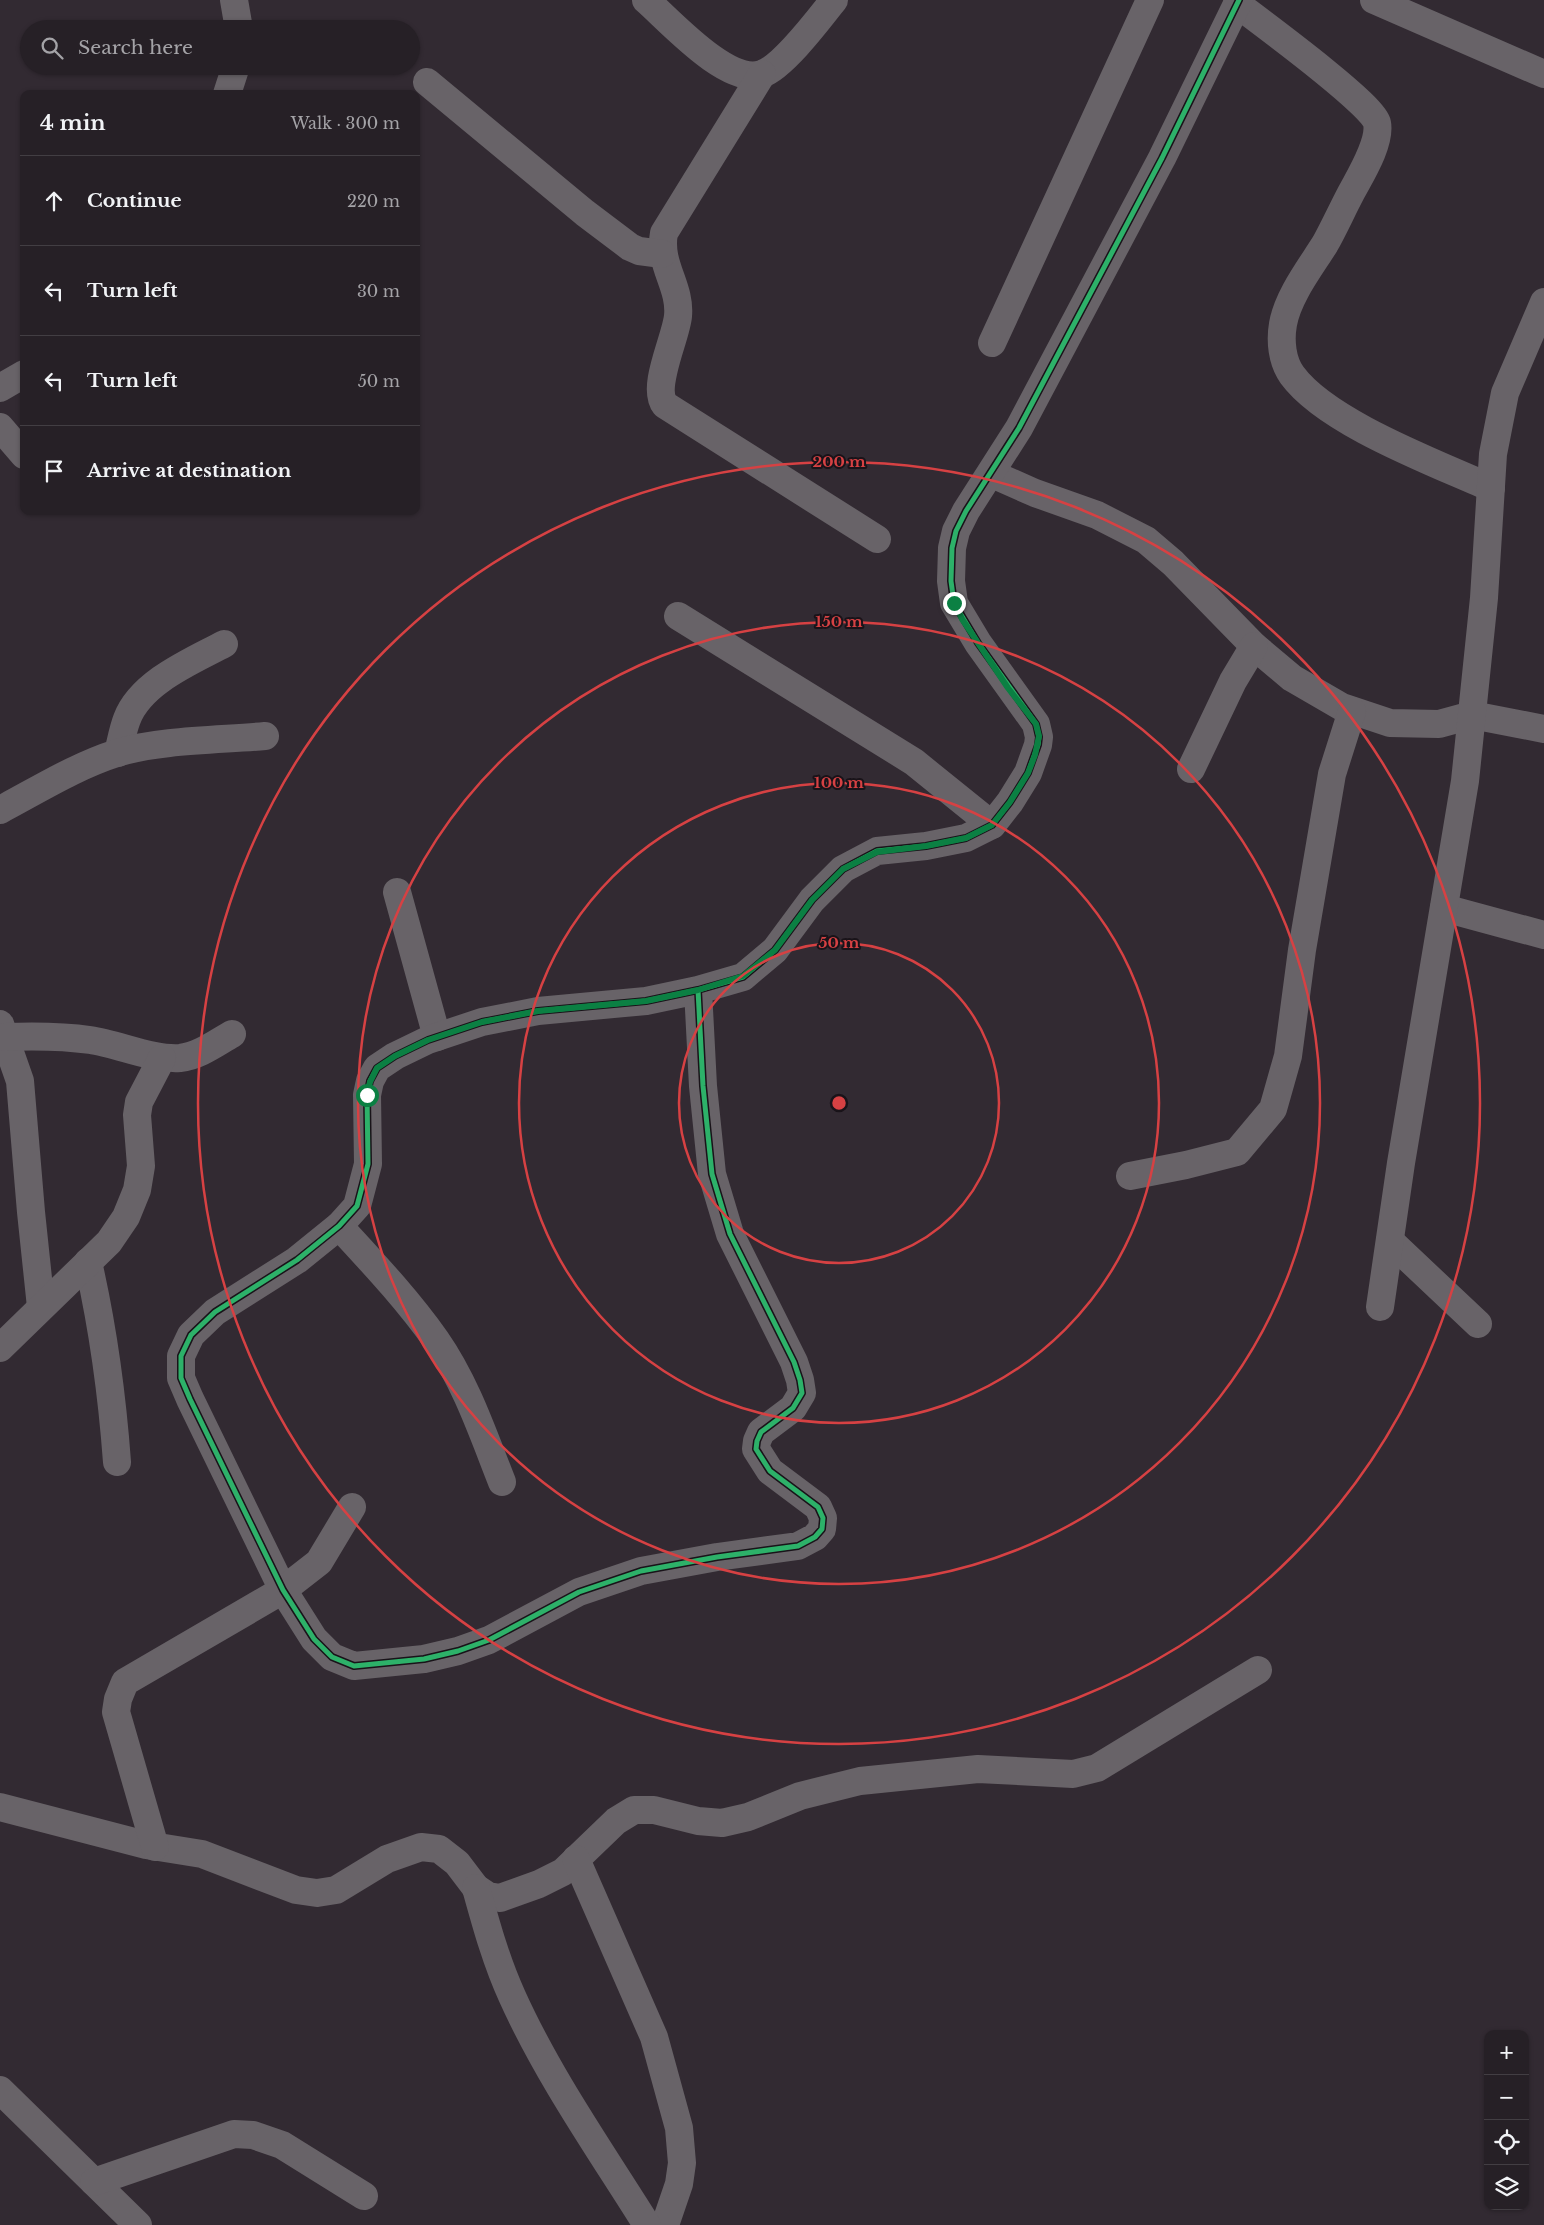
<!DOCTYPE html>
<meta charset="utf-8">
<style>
:root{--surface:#262026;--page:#2e282e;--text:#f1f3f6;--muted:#a4a3a7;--line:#423e43}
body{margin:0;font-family:"Libre Baskerville",serif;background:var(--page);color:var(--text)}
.controls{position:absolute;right:15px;bottom:15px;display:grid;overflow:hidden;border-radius:10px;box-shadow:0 1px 4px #0004}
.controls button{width:45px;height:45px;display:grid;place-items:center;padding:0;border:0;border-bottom:1px solid var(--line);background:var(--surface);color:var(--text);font:25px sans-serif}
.stop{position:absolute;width:15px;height:15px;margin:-11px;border:4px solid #0b8043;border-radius:50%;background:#fff}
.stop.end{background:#0b8043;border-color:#fff;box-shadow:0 1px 5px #0008}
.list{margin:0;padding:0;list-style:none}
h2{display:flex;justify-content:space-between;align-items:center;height:65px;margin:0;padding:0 20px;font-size:21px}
h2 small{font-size:16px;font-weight:400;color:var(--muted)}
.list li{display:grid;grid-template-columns:32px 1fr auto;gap:15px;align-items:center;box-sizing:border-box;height:90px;padding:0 20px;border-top:1px solid var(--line)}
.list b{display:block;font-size:19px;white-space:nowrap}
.list em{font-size:16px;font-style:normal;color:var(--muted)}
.icon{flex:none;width:28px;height:28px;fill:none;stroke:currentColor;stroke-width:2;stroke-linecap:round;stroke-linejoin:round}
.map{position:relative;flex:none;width:1544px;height:2225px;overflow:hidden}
.search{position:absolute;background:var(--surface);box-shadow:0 1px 4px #0004;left:20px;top:20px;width:400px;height:55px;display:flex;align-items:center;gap:12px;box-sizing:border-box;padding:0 18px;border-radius:28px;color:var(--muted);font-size:19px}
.panel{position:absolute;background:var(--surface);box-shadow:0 1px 4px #0004;left:20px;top:90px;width:400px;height:425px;border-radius:10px}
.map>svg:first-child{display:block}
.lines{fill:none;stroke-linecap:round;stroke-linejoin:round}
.minor{stroke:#686368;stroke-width:28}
.cycleway-casing{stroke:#191319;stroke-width:8}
.cycleway{stroke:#2db169;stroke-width:5}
.route{stroke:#0b8043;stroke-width:6}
.ring{fill:none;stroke:#d64143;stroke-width:2.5}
.centre{fill:#d64143;stroke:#191319;stroke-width:2.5}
.ring-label{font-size:15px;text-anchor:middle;font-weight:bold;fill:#d64143;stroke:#191319;stroke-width:4;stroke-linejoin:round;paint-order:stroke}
</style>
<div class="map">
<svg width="1544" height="2225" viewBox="0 0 1544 2225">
<rect width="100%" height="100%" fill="#322a32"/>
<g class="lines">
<g class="minor">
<path d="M234,0L239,29"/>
<path d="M646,0C670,21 728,86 762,74C783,67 819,19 834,0"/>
<path d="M1374,0L1544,74"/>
<path d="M1237,4C1258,20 1374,105 1377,123C1381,143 1360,176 1351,193C1342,210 1334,228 1325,244C1310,268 1288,296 1283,324C1280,341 1282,361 1292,375C1327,423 1436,463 1491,488"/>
<path d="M762,74L664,233C658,265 681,286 678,316C676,338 651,387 665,405L877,539"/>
<path d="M427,82L585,213L630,247L639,251L662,254"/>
<path d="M227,94L236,66"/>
<path d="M992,343L1150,0"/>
<path d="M0,388L24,374"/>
<path d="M0,427L24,455"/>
<path d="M992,474L1035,493L1097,515L1146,540L1173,563L1254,646L1292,678L1342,707L1390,723L1439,724L1472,715L1544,729"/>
<path d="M678,616L914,762L992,825"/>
<path d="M118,753C121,741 123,729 127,719C141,682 192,661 224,644"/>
<path d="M1191,769L1233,681L1254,646"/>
<path d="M0,810C38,790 76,766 117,753C158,740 221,740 265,736"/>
<path d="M397,892L437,1037"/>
<path d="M1444,908L1544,935"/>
<path d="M698,990L703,1086L712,1174L730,1234L794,1362L800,1380L802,1393L793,1408L761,1432L757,1441L756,1449L770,1471L818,1507L823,1518L822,1529L815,1537L798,1546L717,1557L641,1571L579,1592L489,1640L458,1651L424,1659L354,1666L332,1657L314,1639L283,1590L190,1399L181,1378V1356L191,1335L215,1312L297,1260L339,1226L357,1206L368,1164L367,1095L370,1081L377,1068L395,1056L428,1040L482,1022L538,1011L646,1001L698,990L743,977L775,950L812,900L843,869L877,851L926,846L966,838L992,825L1010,802L1028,773L1038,745L1039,737L1036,724L978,643L954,603L951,581L952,548L956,531L966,511L1019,428L1162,158L1239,0"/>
<path d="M0,1024L20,1081L31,1212L41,1307"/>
<path d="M5,1037C33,1036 62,1036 90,1040C118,1044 153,1060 180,1058C199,1056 216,1043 232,1034"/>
<path d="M1130,1176L1186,1165L1237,1152L1273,1109L1288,1056L1302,950L1332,774L1352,711"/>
<path d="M339,1226C373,1263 407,1299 436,1340C466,1383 483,1434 502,1482"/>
<path d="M1390,1241L1478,1324"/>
<path d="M88,1262C103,1328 112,1394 117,1462"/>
<path d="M1380,1307L1401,1163L1465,781L1484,598L1493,454L1505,393L1544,302"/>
<path d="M0,1348L109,1242L126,1217L137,1190L141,1166L137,1115L139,1102L162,1058"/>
<path d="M0,1807L146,1845L202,1854L296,1890L317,1893L336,1890L387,1859L421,1847L439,1849L457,1863L476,1888L488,1896L500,1898L539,1884L563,1872L616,1821L634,1810H654L698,1821L722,1823L748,1817L800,1796L860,1781L978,1769L1073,1774L1097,1768L1258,1670"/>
<path d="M155,1847L116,1712L118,1699L125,1682L283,1590L319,1562L352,1507"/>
<path d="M576,1859L654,2037L679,2128L682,2163L679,2184L665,2225"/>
<path d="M476,1888C486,1924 496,1961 512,1996C548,2076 600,2150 647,2225"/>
<path d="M0,2090L138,2225"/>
<path d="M94,2182L234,2134L253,2135L282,2145L364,2196"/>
</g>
<g class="cycleway-casing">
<path id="cycleway" d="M698,990L703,1086L712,1174L730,1234L794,1362L800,1380L802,1393L793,1408L761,1432L757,1441L756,1449L770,1471L818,1507L823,1518L822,1529L815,1537L798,1546L717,1557L641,1571L579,1592L489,1640L458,1651L424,1659L354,1666L332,1657L314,1639L283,1590L190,1399L181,1378V1356L191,1335L215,1312L297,1260L339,1226L357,1206L368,1164L367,1095L370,1081L377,1068L395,1056L428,1040L482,1022L538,1011L646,1001L698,990L743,977L775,950L812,900L843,869L877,851L926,846L966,838L992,825L1010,802L1028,773L1038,745L1039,737L1036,724L978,643L954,603L951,581L952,548L956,531L966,511L1019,428L1162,158L1239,0"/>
</g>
<use href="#cycleway" class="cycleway"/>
</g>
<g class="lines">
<path class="route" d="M367,1095L370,1082L377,1068L395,1056L428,1040L482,1022L538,1011L646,1001L698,990L743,976L775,950L812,900L843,869L877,852L926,846L966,838L992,825L1010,802L1028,773L1035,755L1039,736L1036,724L1008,688L962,619L954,603"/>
</g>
<g class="ring">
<circle cx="839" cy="1103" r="160"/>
<circle cx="839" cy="1103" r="320"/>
<circle cx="839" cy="1103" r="481"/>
<circle cx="839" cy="1103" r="641"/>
</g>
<circle cx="839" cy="1103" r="8" class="centre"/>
<g class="ring-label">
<text x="839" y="467">200 m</text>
<text x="839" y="627">150 m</text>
<text x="839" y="788">100 m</text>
<text x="839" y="948">50 m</text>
</g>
</svg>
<div class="controls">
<button>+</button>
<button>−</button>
<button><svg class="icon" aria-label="locate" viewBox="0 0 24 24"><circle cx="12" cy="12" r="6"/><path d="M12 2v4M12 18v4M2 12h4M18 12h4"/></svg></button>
<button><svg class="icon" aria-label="layers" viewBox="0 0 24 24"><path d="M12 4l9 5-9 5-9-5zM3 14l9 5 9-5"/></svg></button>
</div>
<div class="stop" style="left:367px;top:1095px"></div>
<div class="stop end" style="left:954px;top:603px"></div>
<div class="search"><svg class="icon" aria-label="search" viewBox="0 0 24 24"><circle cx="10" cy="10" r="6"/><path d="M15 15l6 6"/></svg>Search here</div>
<section class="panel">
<h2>4 min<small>Walk · 300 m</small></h2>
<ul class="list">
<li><svg class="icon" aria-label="ahead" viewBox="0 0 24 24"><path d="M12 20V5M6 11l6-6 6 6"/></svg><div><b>Continue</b></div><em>220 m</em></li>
<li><svg class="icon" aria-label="left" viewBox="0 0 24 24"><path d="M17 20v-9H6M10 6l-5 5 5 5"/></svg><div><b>Turn left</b></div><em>30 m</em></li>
<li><svg class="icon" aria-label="left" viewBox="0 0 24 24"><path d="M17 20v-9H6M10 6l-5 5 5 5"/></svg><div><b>Turn left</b></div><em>50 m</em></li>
<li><svg class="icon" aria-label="arrive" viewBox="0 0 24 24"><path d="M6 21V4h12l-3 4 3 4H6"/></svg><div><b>Arrive at destination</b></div></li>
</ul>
</section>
</div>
